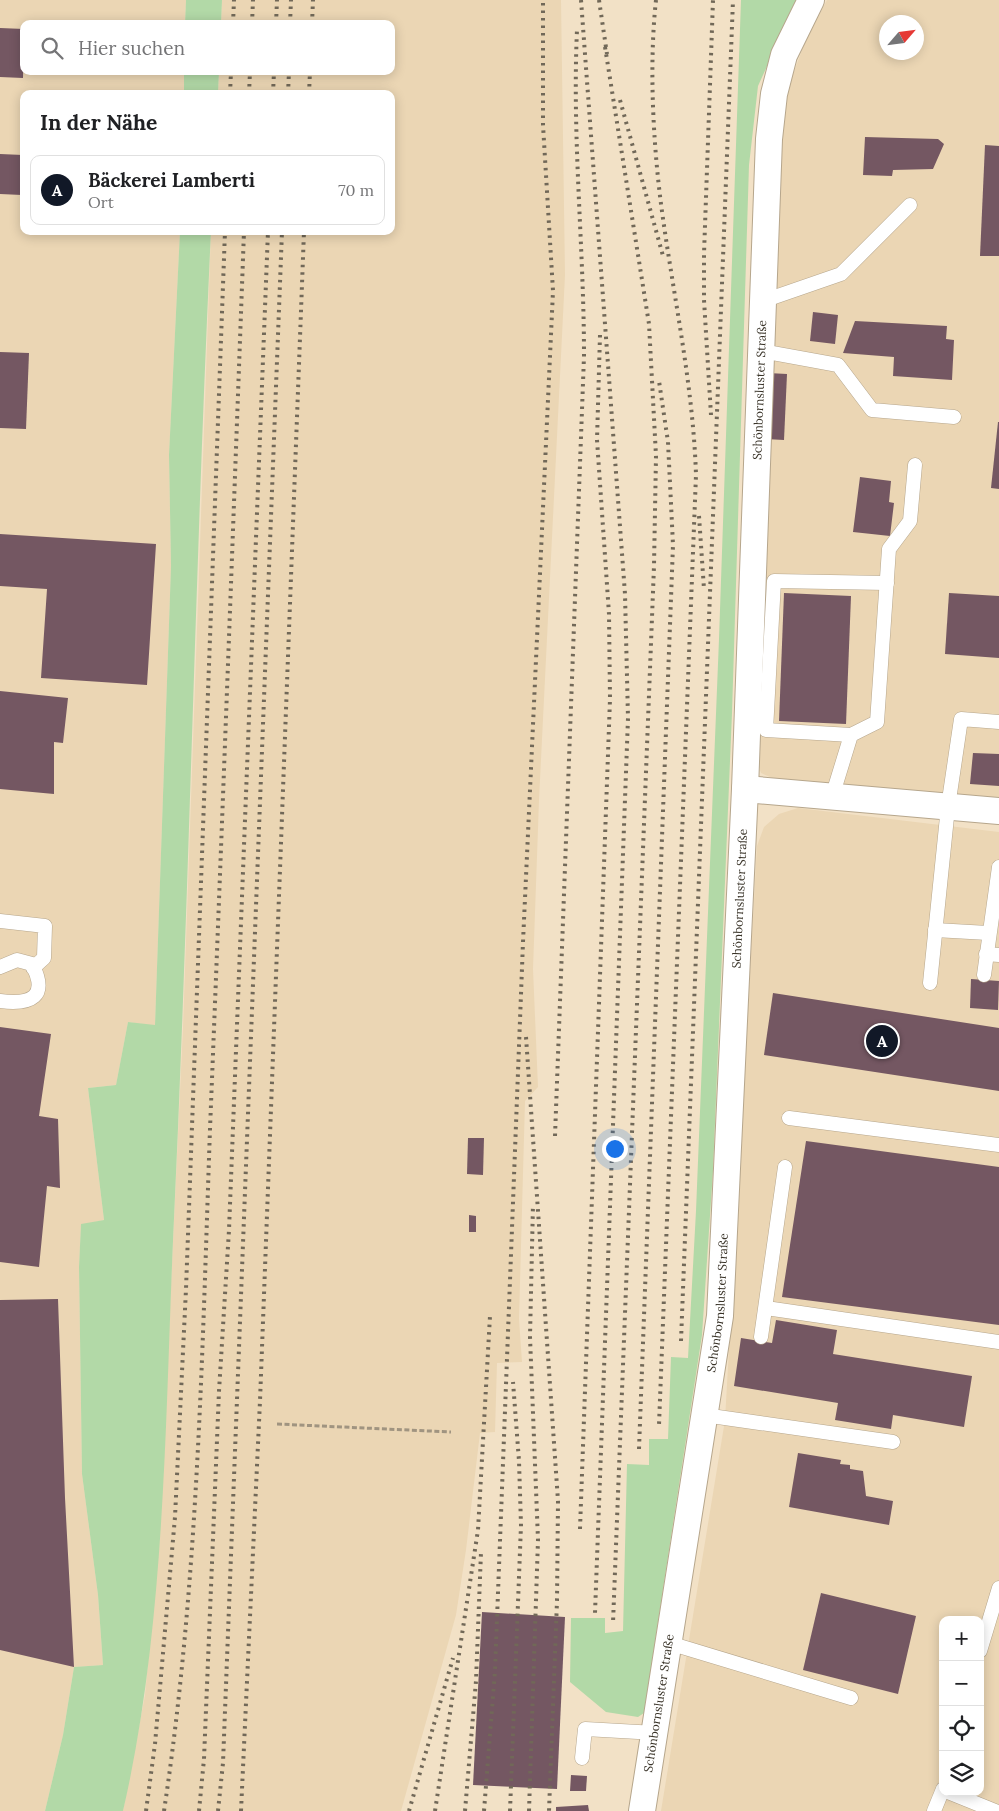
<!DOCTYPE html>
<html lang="de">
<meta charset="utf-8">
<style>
:root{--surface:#fff;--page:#f6f6f6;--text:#202124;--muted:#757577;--line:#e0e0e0;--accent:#111827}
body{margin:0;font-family:Lora,serif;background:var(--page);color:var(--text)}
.controls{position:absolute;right:15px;bottom:15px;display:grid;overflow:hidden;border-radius:10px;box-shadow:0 2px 12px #0003}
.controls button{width:45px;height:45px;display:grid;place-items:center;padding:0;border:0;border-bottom:1px solid var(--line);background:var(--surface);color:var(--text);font:25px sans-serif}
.compass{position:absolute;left:879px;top:15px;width:45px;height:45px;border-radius:50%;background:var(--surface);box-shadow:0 2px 12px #0003;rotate:62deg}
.you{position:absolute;left:614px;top:1148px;width:18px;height:18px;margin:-12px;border:4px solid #fff;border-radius:50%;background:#1a73e8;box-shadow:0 0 0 8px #1a73e833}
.badge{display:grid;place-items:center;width:32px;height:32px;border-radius:50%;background:var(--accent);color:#fff;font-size:16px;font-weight:700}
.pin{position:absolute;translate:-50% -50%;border:2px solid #fff;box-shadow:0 1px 5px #0006}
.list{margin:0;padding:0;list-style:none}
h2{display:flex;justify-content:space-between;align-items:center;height:65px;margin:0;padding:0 20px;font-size:21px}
h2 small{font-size:16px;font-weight:400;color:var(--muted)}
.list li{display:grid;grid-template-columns:32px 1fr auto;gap:15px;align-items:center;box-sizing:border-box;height:70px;margin:0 10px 10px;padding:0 10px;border:1px solid var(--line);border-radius:10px}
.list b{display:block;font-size:19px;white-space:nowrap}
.list p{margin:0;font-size:16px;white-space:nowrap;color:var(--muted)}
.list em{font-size:16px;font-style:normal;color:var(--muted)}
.icon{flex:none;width:28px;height:28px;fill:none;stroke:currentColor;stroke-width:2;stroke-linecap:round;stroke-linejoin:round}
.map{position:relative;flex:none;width:999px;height:1811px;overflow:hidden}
.search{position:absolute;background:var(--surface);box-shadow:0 2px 12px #0003;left:20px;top:20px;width:375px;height:55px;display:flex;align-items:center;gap:12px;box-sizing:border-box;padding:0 18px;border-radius:10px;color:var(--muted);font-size:19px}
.panel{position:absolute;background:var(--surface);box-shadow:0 2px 12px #0003;left:20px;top:90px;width:375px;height:145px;border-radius:10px}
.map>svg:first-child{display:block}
.built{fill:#ebd6b4;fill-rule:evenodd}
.green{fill:#b2d9a7}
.building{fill:#745762}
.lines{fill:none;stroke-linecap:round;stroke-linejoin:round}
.service-casing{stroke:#b6a68c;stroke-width:15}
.minor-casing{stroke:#b6a68c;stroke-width:28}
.path{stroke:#a09480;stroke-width:3;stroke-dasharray:5 2.5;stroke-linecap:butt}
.service{stroke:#fff;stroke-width:14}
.minor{stroke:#fff;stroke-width:26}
.rail{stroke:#716858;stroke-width:4;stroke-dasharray:2.5 5;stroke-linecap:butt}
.labels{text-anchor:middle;stroke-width:5;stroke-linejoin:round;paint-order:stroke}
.street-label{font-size:12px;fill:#393328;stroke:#fff}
</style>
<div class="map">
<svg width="999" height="1811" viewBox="0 0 999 1811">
<rect width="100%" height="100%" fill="#f2e1c6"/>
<g class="built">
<path d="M0,0H186L185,24H24V71H184V94H24V231H180L169,455L171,566L155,1026L128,1022L116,1085L88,1088L104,1220L81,1225L79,1267L82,1474L98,1595L103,1665L74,1667L63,1735L45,1811H0Z"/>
<path d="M222,0H561L565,275L539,800L533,969L538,1087L525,1101L519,1319L522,1362L497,1363L495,1432L480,1433L466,1550L456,1615L401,1811H123L145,1695L159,1543L183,1027L211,231H391V94H218L219,71H391V24H221Z"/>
<path d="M827,0H999V800L779,781L761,773L755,756L770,252L786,93L805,42ZM886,22H916V52H886Z"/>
<path d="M798,808L999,832V1811H661L725,1420L757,846L764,827L779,814ZM943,1620H980V1792H943Z"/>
</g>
<g class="green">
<path d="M186,0H222L221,24H185Z"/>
<path d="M741,0H797L758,86L749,165L732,713L713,1171L702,1335L644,1713L638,1717L606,1712L570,1682L571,1618H605V1633L623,1631L627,1464L649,1465V1439H668L671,1357L688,1358L696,1211L719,639Z"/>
<path d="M184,71H219L218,94H184Z"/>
<path d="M180,231H211C195,568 189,905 173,1241C165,1428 165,1629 123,1811H45L63,1735L74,1667L103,1665L98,1595L82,1474L79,1267L81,1224L104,1220L88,1088L116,1085L128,1022L155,1025L171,566L169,455Z"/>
</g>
<g class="building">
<path d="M0,28L24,29L23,78L0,77Z"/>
<path d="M865,137L938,139L944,144L933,169L893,170L892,176L863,175Z"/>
<path d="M985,145L999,146V256H980Z"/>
<path d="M0,154L23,155L22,195L0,194Z"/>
<path d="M813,312L838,315L835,344L810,341Z"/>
<path d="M855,321L947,326L946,339L954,340L952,380L893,376L894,357L843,353Z"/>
<path d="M0,352L29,353L26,429L0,428Z"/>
<path d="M768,373L787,374L784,440L765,439Z"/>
<path d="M998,422H999V489L991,488Z"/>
<path d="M860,477L891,481L889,502L894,503L890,536L853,532Z"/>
<path d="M0,534L156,544L147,685L41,678L47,589L0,586Z"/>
<path d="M784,593L851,596L846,724L779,721Z"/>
<path d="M949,593L999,596V658L945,654Z"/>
<path d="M0,691L68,698L63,743L54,742V794L0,789Z"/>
<path d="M973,753L999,754V786L970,784Z"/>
<path d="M971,979L999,981L998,1010L970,1008Z"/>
<path d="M773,993L999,1028V1091L764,1055Z"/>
<path d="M0,1027L51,1034L39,1116L58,1119L60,1188L47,1186L39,1267L0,1262Z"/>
<path d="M468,1138H484L483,1175L467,1174Z"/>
<path d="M806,1141L999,1167V1325L782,1297Z"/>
<path d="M469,1215L476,1216V1232H469Z"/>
<path d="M58,1299L65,1498L74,1667L0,1650V1300Z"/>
<path d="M776,1320L837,1330L833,1354L972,1376L964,1427L893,1415L891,1429L835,1420L838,1403L734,1386L741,1338L772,1343Z"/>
<path d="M798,1453L841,1460L840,1464L850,1465V1469L863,1471L866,1496L893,1501L889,1525L789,1507Z"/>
<path d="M821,1593L916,1616L898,1694L803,1670Z"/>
<path d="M482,1612L565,1617L557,1789L473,1785Z"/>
<path d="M571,1775L587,1776L586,1791H570Z"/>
<path d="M588,1805L589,1811H556V1807Z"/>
</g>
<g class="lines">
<g class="service-casing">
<g id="service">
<path d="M763,301L841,274L910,205"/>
<path d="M761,351L838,365L872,410L954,417"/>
<path d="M851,735L766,730L774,581L887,583"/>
<path d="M832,797L851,735L877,722L889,549L910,521L915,465"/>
<path d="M0,921L45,926L44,958L33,968"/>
<path d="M935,930L988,933"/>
<path d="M986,954L999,955"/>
<path d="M0,967L17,960L32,964C49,997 31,1005 0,1001"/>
<path d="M984,975L999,867"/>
<path d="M930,983L948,807L961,719L999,722"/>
<path d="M789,1118L999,1145"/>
<path d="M766,1308L999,1342"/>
<path d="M761,1337L785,1167"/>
<path d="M704,1415L893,1442"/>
<path d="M669,1643L851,1698"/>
<path d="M980,1651L999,1588"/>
<path d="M582,1758L585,1729L656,1733"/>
<path d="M948,1792L995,1811"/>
<path d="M934,1811L943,1789"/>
</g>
</g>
<g class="minor-casing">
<g id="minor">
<path d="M745,789L999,811"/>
<path id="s1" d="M642,1811L720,1316L745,789L769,139L774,94L784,55L811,0"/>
</g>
</g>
<path class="path" d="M277,1424L451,1432"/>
<use href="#service" class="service"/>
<use href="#minor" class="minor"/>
<g class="rail">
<path d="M581,0L625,594L628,718L595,1613"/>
<path d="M599,0L607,54"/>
<path d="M656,0C649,64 653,141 661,204C673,295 693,383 696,475L659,1425"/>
<path d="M233,24L234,0"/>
<path d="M252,24L253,0"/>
<path d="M276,24L277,0"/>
<path d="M290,24L291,0"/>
<path d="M312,24L313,0"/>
<path d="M605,47L649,324L656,456L654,566L613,1623"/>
<path d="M230,94L231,71"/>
<path d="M249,94L250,71"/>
<path d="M273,94L274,71"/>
<path d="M288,94L289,71"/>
<path d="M309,94L310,71"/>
<path d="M620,100L663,256"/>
<path d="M711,415L704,300V254L713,0"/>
<path d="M699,516L704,589"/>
<path d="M526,1037L558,1501L557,1601L549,1811"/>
<path d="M555,1136L584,356C584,247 572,139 577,30"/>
<path d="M681,1341L733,0"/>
<path d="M639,1449L673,545L668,442L659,381"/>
<path d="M580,1529L610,699L609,614L597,440L600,335"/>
<path d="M146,1811L155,1744L175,1517L186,1289L225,231"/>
<path d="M164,1811C198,1585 202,1357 210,1129C222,830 233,531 244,231"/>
<path d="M199,1811L204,1759L219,1391L229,1230L268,231"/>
<path d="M218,1811L223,1763L282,231"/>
<path d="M241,1811L260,1401L304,231"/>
<path d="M409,1811L453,1658"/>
<path d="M435,1811L478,1530L490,1316"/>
<path d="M465,1811L476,1681L481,1552"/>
<path d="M484,1811L495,1671L523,942L553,291L543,125V0"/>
<path d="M510,1811L521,1525L519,1461L513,1382"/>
<path d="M529,1811L538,1540L530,1337L533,1204"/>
</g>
</g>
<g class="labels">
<g class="street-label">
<text dy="4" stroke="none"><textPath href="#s1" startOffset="1428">Schönbornsluster Straße</textPath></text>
<text dy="4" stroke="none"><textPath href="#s1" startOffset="919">Schönbornsluster Straße</textPath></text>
<text dy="4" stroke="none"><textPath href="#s1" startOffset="514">Schönbornsluster Straße</textPath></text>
<text dy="4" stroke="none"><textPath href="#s1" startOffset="109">Schönbornsluster Straße</textPath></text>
</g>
</g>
</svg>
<div class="controls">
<button>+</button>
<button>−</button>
<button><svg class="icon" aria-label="locate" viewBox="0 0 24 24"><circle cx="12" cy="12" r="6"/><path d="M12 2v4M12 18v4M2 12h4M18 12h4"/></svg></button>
<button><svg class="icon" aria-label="layers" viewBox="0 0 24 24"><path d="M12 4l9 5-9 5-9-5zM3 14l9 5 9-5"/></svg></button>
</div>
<svg class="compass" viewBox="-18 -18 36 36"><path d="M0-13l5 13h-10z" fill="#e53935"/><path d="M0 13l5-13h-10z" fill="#757577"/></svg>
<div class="you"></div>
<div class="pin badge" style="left:882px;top:1041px">A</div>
<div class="search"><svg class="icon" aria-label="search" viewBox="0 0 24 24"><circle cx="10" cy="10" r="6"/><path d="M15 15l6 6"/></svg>Hier suchen</div>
<section class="panel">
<h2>In der Nähe<small></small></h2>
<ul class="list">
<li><span class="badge">A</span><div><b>Bäckerei Lamberti</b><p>Ort</p></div><em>70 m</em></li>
</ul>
</section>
</div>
